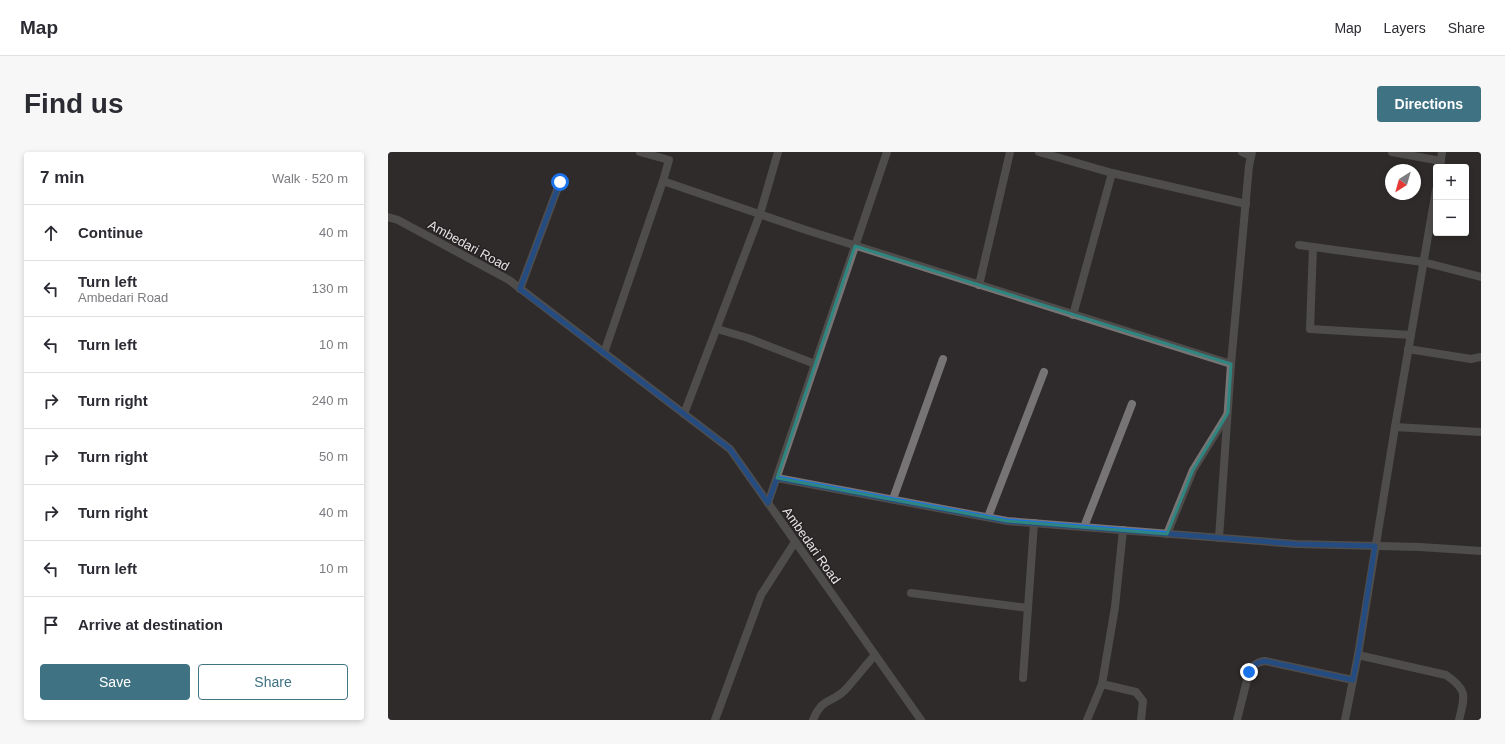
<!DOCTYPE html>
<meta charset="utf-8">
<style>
:root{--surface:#fff;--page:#f7f7f7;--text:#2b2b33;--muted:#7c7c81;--line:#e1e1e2;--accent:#3f7282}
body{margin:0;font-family:Arial,sans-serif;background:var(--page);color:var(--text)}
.controls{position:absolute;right:12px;top:12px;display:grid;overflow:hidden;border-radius:4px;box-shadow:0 2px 6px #0003}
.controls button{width:36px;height:36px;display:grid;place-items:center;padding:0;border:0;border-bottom:1px solid var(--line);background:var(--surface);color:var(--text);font:20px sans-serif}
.compass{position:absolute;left:997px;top:12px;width:36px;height:36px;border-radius:50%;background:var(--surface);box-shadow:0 2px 6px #0003;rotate:217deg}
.stop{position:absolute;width:12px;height:12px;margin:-9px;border:3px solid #1a73e8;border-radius:50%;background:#fff}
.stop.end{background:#1a73e8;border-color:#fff;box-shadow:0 1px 4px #0008}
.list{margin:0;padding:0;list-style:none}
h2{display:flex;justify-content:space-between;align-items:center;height:52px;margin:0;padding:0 16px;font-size:17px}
h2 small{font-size:13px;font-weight:400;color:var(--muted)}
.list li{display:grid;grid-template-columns:26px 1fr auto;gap:12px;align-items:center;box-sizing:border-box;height:56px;padding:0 16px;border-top:1px solid var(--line)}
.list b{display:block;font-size:15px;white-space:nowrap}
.list p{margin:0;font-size:13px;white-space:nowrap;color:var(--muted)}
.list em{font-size:13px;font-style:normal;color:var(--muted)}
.actions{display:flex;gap:8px;padding:12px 16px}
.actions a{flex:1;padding:9px 0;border:1px solid var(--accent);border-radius:4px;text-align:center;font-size:14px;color:var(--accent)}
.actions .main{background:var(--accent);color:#fff}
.icon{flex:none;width:22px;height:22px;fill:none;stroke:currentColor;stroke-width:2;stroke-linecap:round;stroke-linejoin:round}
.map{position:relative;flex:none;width:1093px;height:568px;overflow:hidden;border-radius:4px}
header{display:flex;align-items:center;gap:24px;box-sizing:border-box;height:56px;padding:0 20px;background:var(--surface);border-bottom:1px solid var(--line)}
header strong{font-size:19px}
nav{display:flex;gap:22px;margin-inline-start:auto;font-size:14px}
.intro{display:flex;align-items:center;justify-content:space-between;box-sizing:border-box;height:96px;padding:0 24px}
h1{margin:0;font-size:28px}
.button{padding:10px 18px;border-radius:4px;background:var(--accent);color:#fff;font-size:14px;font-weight:700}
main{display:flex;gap:24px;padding:0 24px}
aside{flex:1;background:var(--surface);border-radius:4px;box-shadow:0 2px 6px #0003}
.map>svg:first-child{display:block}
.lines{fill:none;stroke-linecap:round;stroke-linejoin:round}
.street{stroke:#767474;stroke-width:8}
.route{stroke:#1a73e8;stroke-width:5}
.marked{fill:none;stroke:#2f8680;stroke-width:3;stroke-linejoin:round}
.labels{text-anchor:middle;stroke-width:3;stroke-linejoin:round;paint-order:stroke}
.street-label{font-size:13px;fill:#e6e3e4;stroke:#252123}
</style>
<header>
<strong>Map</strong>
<nav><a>Map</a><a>Layers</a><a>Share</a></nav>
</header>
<div class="intro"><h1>Find us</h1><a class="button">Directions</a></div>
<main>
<aside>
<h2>7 min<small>Walk · 520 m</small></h2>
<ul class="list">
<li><svg class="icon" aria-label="ahead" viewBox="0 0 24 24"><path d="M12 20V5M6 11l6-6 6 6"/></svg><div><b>Continue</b></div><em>40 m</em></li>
<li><svg class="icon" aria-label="left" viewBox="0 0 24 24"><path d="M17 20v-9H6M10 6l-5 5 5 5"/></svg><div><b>Turn left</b><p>Ambedari Road</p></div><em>130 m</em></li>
<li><svg class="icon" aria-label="left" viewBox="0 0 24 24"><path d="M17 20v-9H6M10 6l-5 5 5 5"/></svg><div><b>Turn left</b></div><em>10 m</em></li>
<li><svg class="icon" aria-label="right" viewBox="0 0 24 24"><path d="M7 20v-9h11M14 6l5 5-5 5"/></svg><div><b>Turn right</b></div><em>240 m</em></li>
<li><svg class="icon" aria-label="right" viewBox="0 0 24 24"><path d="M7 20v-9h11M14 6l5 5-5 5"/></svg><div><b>Turn right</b></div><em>50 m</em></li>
<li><svg class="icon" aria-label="right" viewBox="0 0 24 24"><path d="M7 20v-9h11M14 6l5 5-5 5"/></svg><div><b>Turn right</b></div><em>40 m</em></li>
<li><svg class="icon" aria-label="left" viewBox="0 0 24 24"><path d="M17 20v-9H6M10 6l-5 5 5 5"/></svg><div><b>Turn left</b></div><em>10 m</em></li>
<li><svg class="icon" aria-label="arrive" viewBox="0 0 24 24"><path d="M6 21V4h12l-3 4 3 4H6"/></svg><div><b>Arrive at destination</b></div></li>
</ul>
<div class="actions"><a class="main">Save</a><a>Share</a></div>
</aside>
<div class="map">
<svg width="1093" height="568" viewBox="0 0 1093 568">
<rect width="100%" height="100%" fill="#2f2b2c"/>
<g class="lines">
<g class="street">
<path d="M651,0L724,21L858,52"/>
<path d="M854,0L863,4"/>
<path d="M1004,0L1053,9"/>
<path d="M1052,15L1054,0"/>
<path d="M275,29L418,78L843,212"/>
<path d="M0,65L10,68L121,128L342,297L533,568"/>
<path d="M911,93L1035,110L1093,125"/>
<path d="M925,95L922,177L1023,183"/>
<path d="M591,133L622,0"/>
<path d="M132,137L172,30"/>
<path d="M685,163L724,21"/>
<path d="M329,177L360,186L427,212"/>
<path d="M1020,197L1083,207L1093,205"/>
<path d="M216,201L275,29L281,8L252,0"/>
<path d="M296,262L372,62L390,0"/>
<path d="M1007,275L1093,280"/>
<path d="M389,326L619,369L908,392L1032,395L1093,399"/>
<path d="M505,347L555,207"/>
<path d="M380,351L499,0"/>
<path d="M600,365L656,220"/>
<path d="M696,375L744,252"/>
<path d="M779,382L805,318L839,263"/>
<path d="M831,386L843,212L861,14L864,0"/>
<path d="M523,441L640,456"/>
<path d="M970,503L1058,523C1080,538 1077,544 1071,568"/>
<path d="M635,526L646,371"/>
<path d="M714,532L748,540L755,549L753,568"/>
<path d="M327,568L373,443L407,390"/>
<path d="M425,568C435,544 444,552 458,537C468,526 477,514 487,503"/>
<path d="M699,568L714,532L727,455L735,378"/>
<path d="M849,568L861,520C865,514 868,510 877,509L965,528"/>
<path d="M957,568L970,503L1007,275L1048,38"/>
</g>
</g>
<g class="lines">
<path class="route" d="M172,30L132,137L342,297L380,351L389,326L619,369L908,392L987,394L970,503L965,528L877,509C868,510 865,514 861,520"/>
</g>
<path d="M0 0H1093V568H0ZM467,94L843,212L840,261L805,318L779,382L619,369L389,326Z" fill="#2f2b2c" fill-opacity=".55" fill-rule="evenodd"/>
<path class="marked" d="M467,94L843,212L840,261L805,318L779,382L619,369L389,326Z"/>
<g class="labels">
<g class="street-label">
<text transform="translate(81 93) rotate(29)" y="5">Ambedari Road</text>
<text transform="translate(424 393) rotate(55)" y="5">Ambedari Road</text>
</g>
</g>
</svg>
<div class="controls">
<button>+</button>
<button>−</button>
</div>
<svg class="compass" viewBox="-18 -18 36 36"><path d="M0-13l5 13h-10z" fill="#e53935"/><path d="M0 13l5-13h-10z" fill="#7c7c81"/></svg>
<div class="stop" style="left:172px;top:30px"></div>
<div class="stop end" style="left:861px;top:520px"></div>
</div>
</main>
